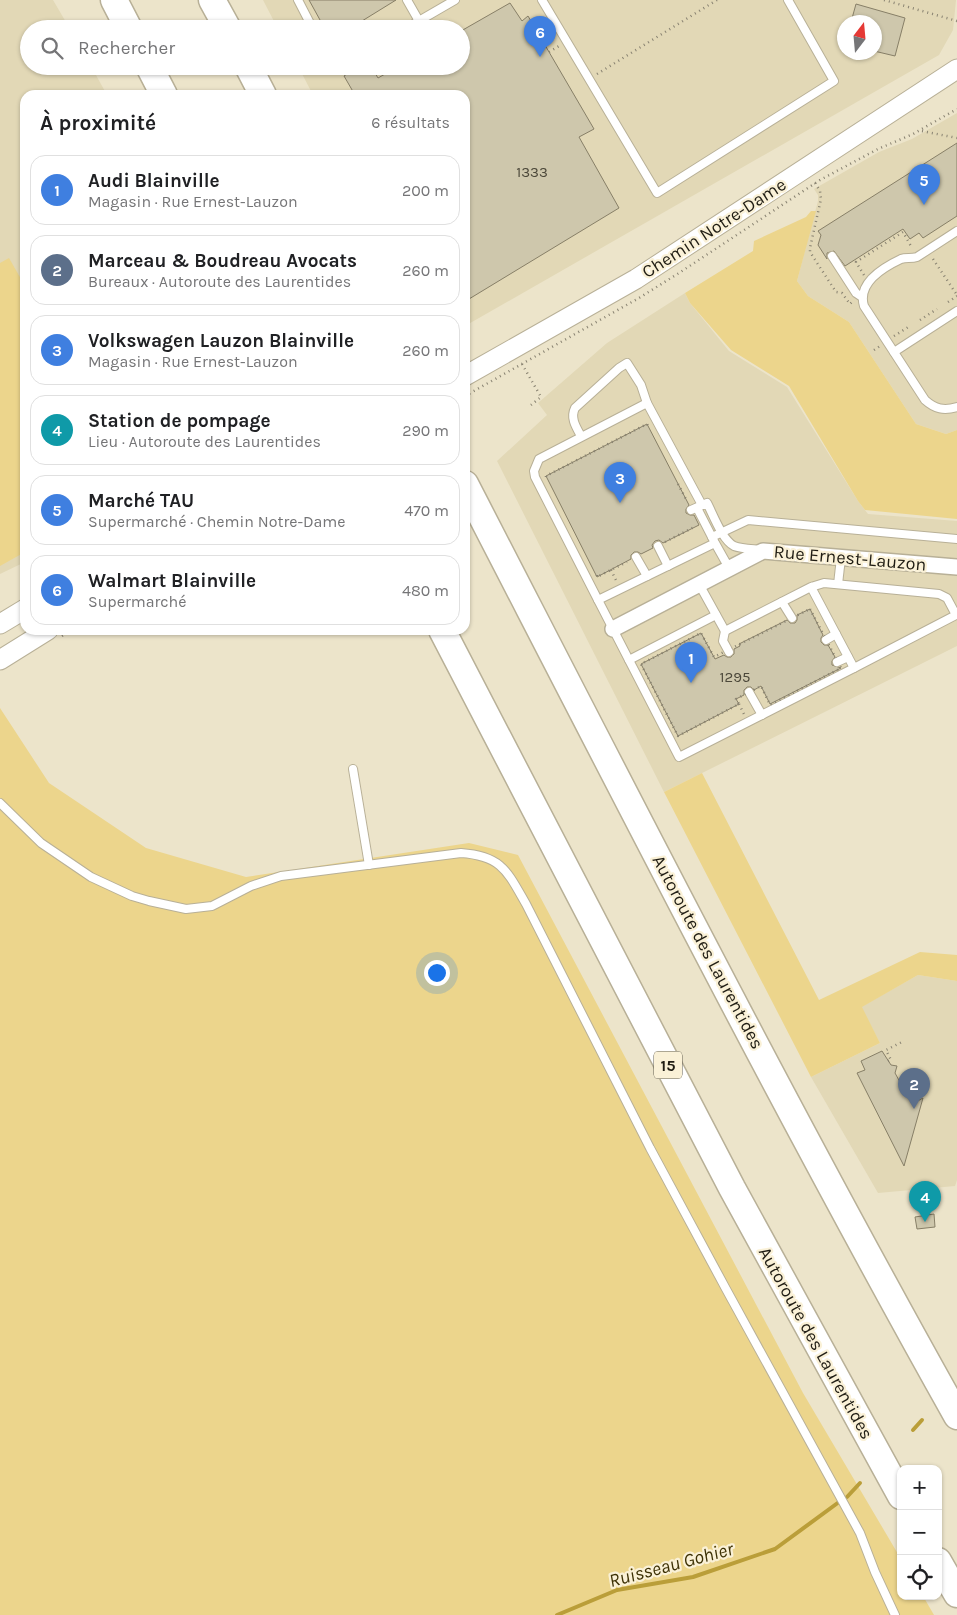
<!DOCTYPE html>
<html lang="fr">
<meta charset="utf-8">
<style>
:root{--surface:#fff;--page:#f2f2f2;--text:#202124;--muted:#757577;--line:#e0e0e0;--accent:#8d751a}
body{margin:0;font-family:Karla,sans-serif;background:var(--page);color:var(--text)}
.controls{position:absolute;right:15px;bottom:15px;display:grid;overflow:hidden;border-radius:10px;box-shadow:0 1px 4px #0004}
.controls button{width:45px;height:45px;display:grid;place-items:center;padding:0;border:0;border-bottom:1px solid var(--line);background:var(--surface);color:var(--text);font:25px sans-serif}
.compass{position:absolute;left:837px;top:15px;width:45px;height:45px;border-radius:50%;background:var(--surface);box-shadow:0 1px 4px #0004;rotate:16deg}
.you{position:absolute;left:436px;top:972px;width:18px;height:18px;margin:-12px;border:4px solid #fff;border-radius:50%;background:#1a73e8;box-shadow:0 0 0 8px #1a73e833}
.badge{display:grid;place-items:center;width:32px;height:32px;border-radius:50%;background:var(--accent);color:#fff;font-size:16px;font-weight:700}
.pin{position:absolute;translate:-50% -41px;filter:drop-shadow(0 1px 2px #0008)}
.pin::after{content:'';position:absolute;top:26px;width:18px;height:15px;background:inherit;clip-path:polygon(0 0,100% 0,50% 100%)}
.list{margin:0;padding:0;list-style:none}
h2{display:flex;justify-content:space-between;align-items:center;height:65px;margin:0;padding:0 20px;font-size:21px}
h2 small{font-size:16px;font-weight:400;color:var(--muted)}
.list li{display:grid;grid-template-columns:32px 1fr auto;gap:15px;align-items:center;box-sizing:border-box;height:70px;margin:0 10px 10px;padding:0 10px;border:1px solid var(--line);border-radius:15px}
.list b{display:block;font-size:19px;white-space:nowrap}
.list p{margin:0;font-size:16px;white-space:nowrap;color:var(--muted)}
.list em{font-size:16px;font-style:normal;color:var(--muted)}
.icon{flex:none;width:28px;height:28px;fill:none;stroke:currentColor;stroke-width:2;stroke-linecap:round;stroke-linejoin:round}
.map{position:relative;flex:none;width:957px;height:1615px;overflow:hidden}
.search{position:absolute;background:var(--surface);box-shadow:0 1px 4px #0004;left:20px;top:20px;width:450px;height:55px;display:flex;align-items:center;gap:12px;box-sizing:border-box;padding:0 18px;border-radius:28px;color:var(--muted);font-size:19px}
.panel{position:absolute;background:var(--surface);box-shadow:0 1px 4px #0004;left:20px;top:90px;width:450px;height:545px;border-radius:15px}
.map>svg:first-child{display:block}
.built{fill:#e2d8b6;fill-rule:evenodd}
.green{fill:#ecd58c}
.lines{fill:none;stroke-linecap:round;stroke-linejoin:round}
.stream{stroke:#ba9e39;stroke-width:4}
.building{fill:#cec7ac;stroke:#877f67}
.service-casing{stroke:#b8b097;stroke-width:10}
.minor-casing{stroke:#b8b097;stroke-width:18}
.tertiary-casing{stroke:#b8b097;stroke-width:21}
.motorway-casing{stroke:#b8b097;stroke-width:29}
.path{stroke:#888271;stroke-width:2.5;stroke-dasharray:1 4;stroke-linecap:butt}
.service{stroke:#fff;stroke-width:8}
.minor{stroke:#fff;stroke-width:15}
.tertiary{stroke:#fff;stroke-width:19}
.motorway{stroke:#fff;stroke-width:26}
.labels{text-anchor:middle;stroke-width:4.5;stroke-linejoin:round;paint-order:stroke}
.number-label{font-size:15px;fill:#4c483a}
.shield{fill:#faf1d7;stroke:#615d4e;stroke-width:1}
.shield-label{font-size:16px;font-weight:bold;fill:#201d14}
.street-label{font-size:18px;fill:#201d14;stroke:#faf1d7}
.water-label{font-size:19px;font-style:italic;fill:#3d3105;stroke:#faf1d7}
</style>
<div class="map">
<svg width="957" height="1615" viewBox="0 0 957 1615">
<rect width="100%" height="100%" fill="#ece4ca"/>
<g class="built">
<path d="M0,0H53L70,29H29V66H91L107,95H25V562L0,574Z"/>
<path d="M263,0H956L953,30L939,55L465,326V95H313L298,66H461V29H278ZM844,22H874V52H844Z"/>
<path d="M957,113V430L946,434L916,424L849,322L808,296L797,281L818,201V195L814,189L879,152L912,139Z"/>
<path d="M685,293L690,303L729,351L787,387L858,501L868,514L957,521V646L664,792L497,461L547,415L538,403L607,343Z"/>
<path d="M918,975L957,981V1180L955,1186L878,1193L811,1077L880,1043L861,1007Z"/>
</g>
<g class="green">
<path d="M811,211H816L797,281L808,296L849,322L916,424L946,434L957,430V519L865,510L858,501L789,386L731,350L690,303L685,293L753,251L754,241L806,217Z"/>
<path d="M9,258L25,286V552L0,566V263Z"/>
<path d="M0,708L49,783L146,848L246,877L469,843L518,855L803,1393L901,1559V1596H923L934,1615H0Z"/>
<path d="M702,773L819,1000L920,952L957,955V981L918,975L862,1007L880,1043L811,1077L664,792Z"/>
</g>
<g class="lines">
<g class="stream">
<path d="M913,1430L922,1420"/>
<path d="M847,1497L860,1483"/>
<path d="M557,1615L617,1590L693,1577L775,1549L839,1502"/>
</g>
</g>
<g class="building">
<path d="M309,0H396L362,21L364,29H325Z"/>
<path d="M510,3L522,21L528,16L594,129L579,137L619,208L469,299L465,292V95H355L344,76L359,66H371L378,78L399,66H461V31Z"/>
<path d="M856,4L905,18L895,56L874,51V22H851Z"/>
<path d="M957,143V216L923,238L919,233L910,239L903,229L845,266L834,251L827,253V259L818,245L821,235L818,231Z"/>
<path d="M647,424L689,505L686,509V513L690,515H694L699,525L663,543L659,540L655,541L652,545L653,548L641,554L638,552H634L631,555V559L597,577L546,476Z"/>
<path d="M810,609L823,635L821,638V642L824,645H828L835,657L832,661V665L841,668L770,704L761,686L754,690L751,687H747L744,690V695L736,699L739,704L678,736L641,664L701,633L715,659L724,655L727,657H731L734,654V649L740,646L739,644L787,620L790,623H795L797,620V615Z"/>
<path d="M882,1051L891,1065L897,1066L895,1073L912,1104L923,1098L904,1166L857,1073L865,1070L861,1061Z"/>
<path d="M934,1214L935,1227L917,1229L915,1217Z"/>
</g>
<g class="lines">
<g class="service-casing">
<g id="service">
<path d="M298,0L313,29"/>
<path d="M407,0L419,21"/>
<path d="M542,0L657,193L834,81L788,0"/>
<path d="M405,29L455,0"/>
<path d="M333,66H334"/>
<path d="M957,231L917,257C911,259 906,257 901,259C884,267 857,283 864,306L925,400C935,409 944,411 957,407"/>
<path d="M832,256L856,293L862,297"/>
<path d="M894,352L957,311"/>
<path d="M581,436C576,427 570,418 575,408L619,368L627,363L641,385L647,403"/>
<path d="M697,508L714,541"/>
<path d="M691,510L707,503C713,514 722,540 734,546C742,549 753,549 761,550"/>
<path d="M712,537L748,520L957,539"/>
<path d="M658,546L668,566"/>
<path d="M636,557L647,576"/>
<path d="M729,568L715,543L598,600L679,757L854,668"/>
<path d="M699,584L725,631L811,587L854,668L956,615L947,598L939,594L824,583L811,587"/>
<path d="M838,584L841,558"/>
<path d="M598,600L535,477L534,471L539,459L647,403L702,505"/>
<path d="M782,602L792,618"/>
<path d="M725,631L723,641L729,652"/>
<path d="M826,640L836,634"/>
<path d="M629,660L716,615"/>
<path d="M837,662L848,657"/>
<path d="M749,692L762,715"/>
<path d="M353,769L369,865"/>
<path d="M0,803L41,843L91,877L132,896L149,901L186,909L212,906L251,886L281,876L461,853C502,856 507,871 526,904L650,1148L726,1289L860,1533L875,1572L895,1615"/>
</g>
</g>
<g class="minor-casing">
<path id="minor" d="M613,629L763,551L957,567"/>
</g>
<g class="tertiary-casing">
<g id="tertiary">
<path d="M465,376L636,279L957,69"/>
<path d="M0,624L25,609"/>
<path d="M0,660L48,630"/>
</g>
</g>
<g class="motorway-casing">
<g id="motorway">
<path d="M114,0L129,29"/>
<path d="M212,0L228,29"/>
<path d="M149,66L164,95"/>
<path d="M248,66L263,95"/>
<path d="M465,484C626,796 785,1109 957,1416"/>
<path d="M442,630L732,1188L901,1496"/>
<path d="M938,1561L957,1594"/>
</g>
</g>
<g class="path">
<path d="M884,0L957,21"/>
<path d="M549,52L559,46"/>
<path d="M597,74L717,0"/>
<path d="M922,131L957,138"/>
<path d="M815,183L820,191L821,199L810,248V252L836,292L842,293L850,304L852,302"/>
<path d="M933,259L957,295"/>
<path d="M864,275L856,262L903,232L912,248"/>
<path d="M948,302L957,296"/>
<path d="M920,320L937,309"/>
<path d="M894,336L910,326"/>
<path d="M874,350L880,346"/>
<path d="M522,364L541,397L531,405"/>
<path d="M465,396L639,298L679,273L820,180L878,149L913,134L957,109"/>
<path d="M546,477V476L647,424L648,426"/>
<path d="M678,484L687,501"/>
<path d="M665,542L696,526"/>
<path d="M611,570L617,582"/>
<path d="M597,575V577L627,562"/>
<path d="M810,609L841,668L770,705L761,686L736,699L739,704L678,736L641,664L701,633L714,657Z"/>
<path d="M62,636L71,630"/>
<path d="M739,704L744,714"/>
<path d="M888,1061L891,1060L886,1050L904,1041"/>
<path d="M918,1100L926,1072"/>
<path d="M924,1206L926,1216"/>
</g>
<use href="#service" class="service"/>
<use href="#minor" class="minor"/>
<use href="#tertiary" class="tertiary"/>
<use href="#motorway" class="motorway"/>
</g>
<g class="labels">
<g class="number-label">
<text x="532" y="177">1333</text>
<text x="735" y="682">1295</text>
</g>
<rect class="shield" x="654" y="1051.5" width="28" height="27" rx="4"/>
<g class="shield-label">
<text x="668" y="1071">15</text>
</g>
<g class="street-label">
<text transform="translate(714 228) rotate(-33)" y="6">Chemin Notre-Dame</text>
<text transform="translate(850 558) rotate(5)" y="6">Rue Ernest-Lauzon</text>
<text transform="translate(708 952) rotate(62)" y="6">Autoroute des Laurentides</text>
<text transform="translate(816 1343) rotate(61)" y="6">Autoroute des Laurentides</text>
</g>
<g class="water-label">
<text transform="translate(671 1564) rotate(-15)" y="7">Ruisseau Gohier</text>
</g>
</g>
</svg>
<div class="controls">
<button>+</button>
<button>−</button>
<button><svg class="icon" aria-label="locate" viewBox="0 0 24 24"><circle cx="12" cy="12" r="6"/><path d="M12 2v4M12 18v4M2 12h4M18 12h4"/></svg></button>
</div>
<svg class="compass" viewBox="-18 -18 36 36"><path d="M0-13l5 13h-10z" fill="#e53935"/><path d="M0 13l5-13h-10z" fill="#757577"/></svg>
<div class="you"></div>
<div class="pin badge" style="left:691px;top:683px;background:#3f7fe0">1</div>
<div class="pin badge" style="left:914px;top:1109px;background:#5c6f8a">2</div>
<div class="pin badge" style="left:620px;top:503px;background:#3f7fe0">3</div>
<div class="pin badge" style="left:925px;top:1222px;background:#0f9aa8">4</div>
<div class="pin badge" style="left:924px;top:205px;background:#3f7fe0">5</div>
<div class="pin badge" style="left:540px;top:57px;background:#3f7fe0">6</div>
<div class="search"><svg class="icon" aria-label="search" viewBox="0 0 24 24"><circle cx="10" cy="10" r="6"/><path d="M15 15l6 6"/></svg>Rechercher</div>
<section class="panel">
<h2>À proximité<small>6 résultats</small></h2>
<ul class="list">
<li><span class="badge" style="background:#3f7fe0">1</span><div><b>Audi Blainville</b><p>Magasin · Rue Ernest-Lauzon</p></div><em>200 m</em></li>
<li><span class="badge" style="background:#5c6f8a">2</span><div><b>Marceau &amp; Boudreau Avocats</b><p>Bureaux · Autoroute des Laurentides</p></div><em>260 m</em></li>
<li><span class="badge" style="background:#3f7fe0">3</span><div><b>Volkswagen Lauzon Blainville</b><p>Magasin · Rue Ernest-Lauzon</p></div><em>260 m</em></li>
<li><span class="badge" style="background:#0f9aa8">4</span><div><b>Station de pompage</b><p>Lieu · Autoroute des Laurentides</p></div><em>290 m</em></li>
<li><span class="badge" style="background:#3f7fe0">5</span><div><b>Marché TAU</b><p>Supermarché · Chemin Notre-Dame</p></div><em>470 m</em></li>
<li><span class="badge" style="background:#3f7fe0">6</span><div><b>Walmart Blainville</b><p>Supermarché</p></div><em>480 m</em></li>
</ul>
</section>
</div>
